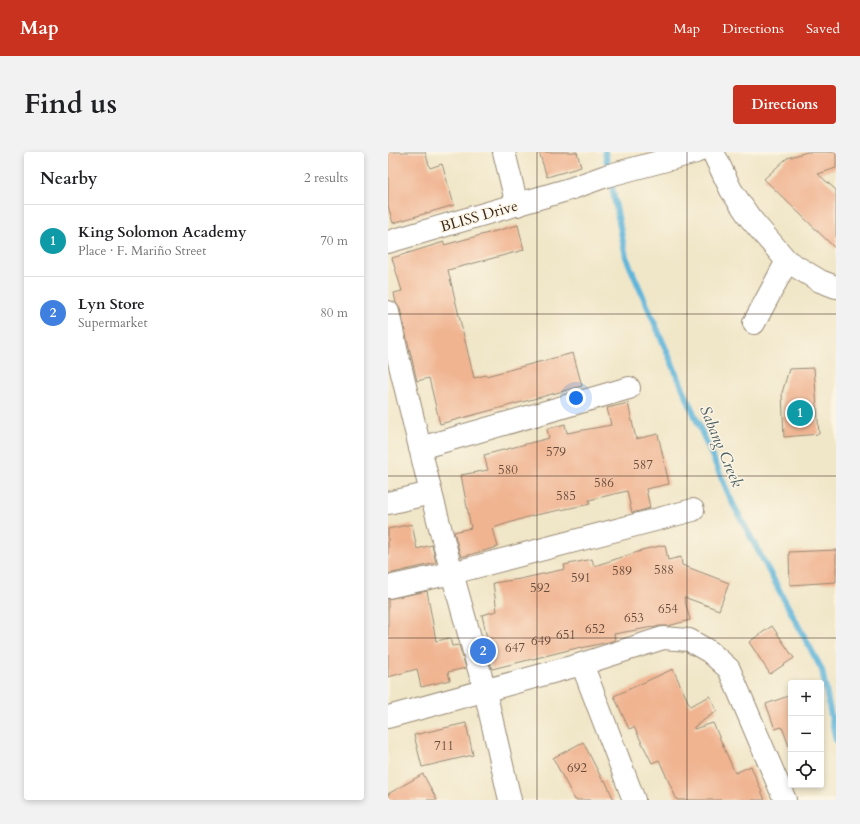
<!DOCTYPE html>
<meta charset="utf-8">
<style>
:root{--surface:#fff;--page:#f2f2f2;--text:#202124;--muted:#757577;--line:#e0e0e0;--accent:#c8321e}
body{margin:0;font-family:Cardo,serif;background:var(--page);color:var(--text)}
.controls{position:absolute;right:12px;bottom:12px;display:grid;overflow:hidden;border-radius:4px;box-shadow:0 2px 6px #0003}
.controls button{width:36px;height:36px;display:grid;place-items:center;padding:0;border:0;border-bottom:1px solid var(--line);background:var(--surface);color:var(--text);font:20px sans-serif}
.you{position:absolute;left:188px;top:246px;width:14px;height:14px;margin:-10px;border:3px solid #fff;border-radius:50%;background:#1a73e8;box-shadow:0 0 0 6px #1a73e833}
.badge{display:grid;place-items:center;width:26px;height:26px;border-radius:50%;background:var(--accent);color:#fff;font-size:13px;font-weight:700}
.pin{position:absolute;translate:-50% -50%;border:2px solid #fff;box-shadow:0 1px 4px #0006}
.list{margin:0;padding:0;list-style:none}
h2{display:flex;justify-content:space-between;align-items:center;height:52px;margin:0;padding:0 16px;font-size:17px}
h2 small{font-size:13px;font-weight:400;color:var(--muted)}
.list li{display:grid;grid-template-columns:26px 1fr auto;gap:12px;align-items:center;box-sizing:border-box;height:72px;padding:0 16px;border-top:1px solid var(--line)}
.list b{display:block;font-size:15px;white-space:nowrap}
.list p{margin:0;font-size:13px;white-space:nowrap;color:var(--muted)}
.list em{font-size:13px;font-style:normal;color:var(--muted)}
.icon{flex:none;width:22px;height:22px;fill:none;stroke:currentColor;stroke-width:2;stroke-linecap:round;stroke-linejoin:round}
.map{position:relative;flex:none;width:448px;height:648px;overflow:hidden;border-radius:4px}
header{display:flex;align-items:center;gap:24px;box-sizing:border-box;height:56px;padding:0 20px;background:var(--accent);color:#fff}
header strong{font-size:19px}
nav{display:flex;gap:22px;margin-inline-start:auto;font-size:14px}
.intro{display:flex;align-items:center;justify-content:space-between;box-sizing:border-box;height:96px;padding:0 24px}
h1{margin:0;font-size:28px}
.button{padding:10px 18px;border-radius:4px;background:var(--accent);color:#fff;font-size:14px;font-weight:700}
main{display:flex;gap:24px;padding:0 24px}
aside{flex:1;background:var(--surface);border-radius:4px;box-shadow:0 2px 6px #0003}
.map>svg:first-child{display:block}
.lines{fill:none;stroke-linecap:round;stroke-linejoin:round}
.stream{stroke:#5eb5da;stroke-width:6}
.building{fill:#f0b491}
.minor-casing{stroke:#968873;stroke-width:24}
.minor{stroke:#fff;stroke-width:22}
.grid{fill:none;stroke:#3b2a1e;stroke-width:1;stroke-opacity:0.55}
.labels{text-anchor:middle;stroke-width:3;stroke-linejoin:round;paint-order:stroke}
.number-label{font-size:13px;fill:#684c3b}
.street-label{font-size:15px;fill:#3b2a1e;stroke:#fcf5e5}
.water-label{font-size:16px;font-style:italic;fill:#475b60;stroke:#fcf5e5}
</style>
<header>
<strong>Map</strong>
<nav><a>Map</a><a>Directions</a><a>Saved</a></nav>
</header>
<div class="intro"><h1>Find us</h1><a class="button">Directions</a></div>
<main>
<aside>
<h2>Nearby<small>2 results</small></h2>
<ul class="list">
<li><span class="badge" style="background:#0f9aa8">1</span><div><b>King Solomon Academy</b><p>Place · F. Mariño Street</p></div><em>70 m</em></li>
<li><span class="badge" style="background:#3f7fe0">2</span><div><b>Lyn Store</b><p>Supermarket</p></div><em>80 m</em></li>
</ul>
</aside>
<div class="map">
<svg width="448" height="648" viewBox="0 0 448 648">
<rect width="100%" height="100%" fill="#fcf5e5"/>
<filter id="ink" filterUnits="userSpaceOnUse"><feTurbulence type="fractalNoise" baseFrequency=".025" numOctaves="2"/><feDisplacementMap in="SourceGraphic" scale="8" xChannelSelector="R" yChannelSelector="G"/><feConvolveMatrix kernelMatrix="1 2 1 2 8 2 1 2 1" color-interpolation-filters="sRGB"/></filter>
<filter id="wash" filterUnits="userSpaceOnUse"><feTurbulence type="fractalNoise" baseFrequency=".012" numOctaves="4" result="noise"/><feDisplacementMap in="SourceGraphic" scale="16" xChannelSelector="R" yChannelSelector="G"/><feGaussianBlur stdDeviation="0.9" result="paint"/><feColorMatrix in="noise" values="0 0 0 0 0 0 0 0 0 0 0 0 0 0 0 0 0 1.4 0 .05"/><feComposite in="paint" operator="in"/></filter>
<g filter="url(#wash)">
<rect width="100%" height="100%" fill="#f0e6c8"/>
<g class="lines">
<path class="stream" d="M217,0L238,105L345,352L434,518L448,589"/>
</g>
<g id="blocks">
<g class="building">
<path d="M0,0H37L42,16L54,12L66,53L5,71L0,54Z"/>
<path d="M151,0H189L193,15L159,25Z"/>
<path d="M419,0H448V16L430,22L448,38V97L376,27L399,6Z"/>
<path d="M130,73L136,98L60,118L86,226L98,223V224L185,201L194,234L52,272L41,226L29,229L12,157L8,151L6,141L14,139L4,106L56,90V93Z"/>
<path d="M426,216L431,282L396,285L394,241L401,217Z"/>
<path d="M240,251L248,287L270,282L281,332L258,337L262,356L244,361L239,339L201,348L202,352L143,364L105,376L110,395L73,405L66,380L83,376L73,323L100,318L96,303L161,286L159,277L177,272L179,281L223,273L219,256Z"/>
<path d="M24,372L29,397L44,393L48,411L0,422V377Z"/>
<path d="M277,393L280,408L293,405L294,413L341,431L331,458L296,445L302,468L280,474H271L265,476V475L226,482L227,488L221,490L193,496V495L104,517L95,486H99L94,463L109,459L105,431L132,427L177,417L176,413L204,407L206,414L253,399V398Z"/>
<path d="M448,398V430L402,433L401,400Z"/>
<path d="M39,439L48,489L62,486L64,494L71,493L78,516L60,520L62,528L33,535L29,517L0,525V447Z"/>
<path d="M384,474L406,506L382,522L361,490Z"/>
<path d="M285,517L302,554L322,544L329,559L306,575V577L325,571L347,621L363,614L377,648H289L271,608L264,611L246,575L241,577L226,544Z"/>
<path d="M403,543V600L394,575L387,577L378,552Z"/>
<path d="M78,571L85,603L34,615L26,583Z"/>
<path d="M195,590L215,629L217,628L226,648H187L165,606Z"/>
<path d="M35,622L49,648H0V642Z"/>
</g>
</g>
</g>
<g filter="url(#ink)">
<use href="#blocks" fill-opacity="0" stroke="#968873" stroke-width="1"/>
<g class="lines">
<g class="minor-casing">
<g id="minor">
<path d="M116,0L129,53"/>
<path d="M325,0L343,38L362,66L399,109L432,129L448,135"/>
<path d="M0,90L182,37L218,24L308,0"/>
<path d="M0,160L9,201L43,341L64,421L97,539L122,648"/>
<path d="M366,171L399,109"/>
<path d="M32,296L241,236"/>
<path d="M0,351L43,341"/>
<path d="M0,435L64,421L305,358"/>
<path d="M194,512L246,648"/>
<path d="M0,565L194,512L275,486L301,488L322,500L341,517L397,648"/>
</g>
</g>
<use href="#minor" class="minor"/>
</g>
</g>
<path class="grid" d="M149,0V648M299,0V648M0,162H448M0,324H448M0,486H448"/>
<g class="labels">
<g class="number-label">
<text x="168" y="304">579</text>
<text x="255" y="317">587</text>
<text x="120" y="322">580</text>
<text x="216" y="335">586</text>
<text x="178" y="348">585</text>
<text x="276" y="422">588</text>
<text x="234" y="423">589</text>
<text x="193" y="430">591</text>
<text x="152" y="440">592</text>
<text x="280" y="461">654</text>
<text x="246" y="470">653</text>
<text x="207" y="481">652</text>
<text x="178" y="487">651</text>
<text x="153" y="493">649</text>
<text x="127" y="500">647</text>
<text x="56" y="598">711</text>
<text x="189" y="620">692</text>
</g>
<g class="street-label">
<text transform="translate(91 64) rotate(-16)" y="5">BLISS Drive</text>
</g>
<g class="water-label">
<text transform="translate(334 294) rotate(67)" y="6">Sabang Creek</text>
</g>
</g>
</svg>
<div class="controls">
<button>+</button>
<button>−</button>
<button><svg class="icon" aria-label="locate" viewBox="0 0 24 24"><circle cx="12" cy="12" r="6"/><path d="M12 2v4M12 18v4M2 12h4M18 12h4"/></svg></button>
</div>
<div class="you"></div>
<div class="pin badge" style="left:412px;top:261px;background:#0f9aa8">1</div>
<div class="pin badge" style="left:95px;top:499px;background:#3f7fe0">2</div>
</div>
</main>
